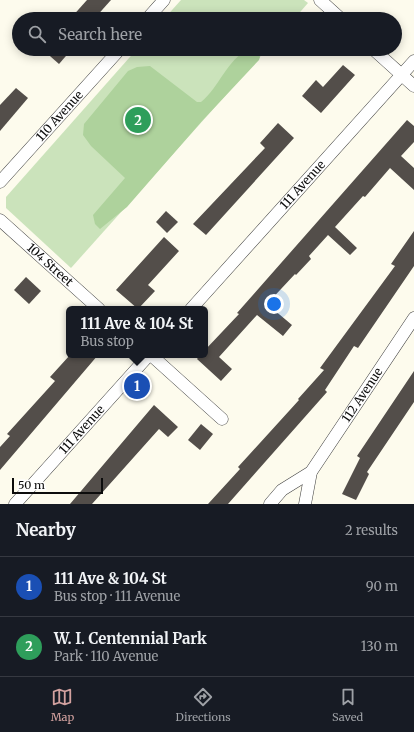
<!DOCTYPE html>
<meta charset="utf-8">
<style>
:root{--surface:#171b24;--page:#20242c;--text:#f1f3f6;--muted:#9ea1a6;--line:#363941;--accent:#d2a19f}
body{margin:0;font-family:Merriweather,serif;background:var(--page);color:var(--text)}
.scale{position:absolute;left:12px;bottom:10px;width:91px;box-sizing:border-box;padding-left:4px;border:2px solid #0c0c0c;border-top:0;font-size:11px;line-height:14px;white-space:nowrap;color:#0c0c0c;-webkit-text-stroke:3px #fff;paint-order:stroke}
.you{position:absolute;left:274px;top:304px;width:14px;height:14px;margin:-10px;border:3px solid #fff;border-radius:50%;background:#1a73e8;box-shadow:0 0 0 6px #1a73e833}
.badge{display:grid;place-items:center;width:26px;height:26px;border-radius:50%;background:var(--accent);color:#fff;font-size:13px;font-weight:700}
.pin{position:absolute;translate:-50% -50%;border:2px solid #fff;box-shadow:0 1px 4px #0006}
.popup{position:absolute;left:66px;top:306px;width:142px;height:52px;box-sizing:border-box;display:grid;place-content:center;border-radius:6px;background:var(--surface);filter:drop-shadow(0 1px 3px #0005);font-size:13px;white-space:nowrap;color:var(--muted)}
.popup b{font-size:15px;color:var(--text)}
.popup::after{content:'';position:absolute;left:50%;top:100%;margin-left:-8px;border:8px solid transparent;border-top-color:var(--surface)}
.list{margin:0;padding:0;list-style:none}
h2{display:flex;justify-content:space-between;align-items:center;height:52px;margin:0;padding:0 16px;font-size:17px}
h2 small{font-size:13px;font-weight:400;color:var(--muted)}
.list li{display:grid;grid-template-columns:26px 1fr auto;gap:12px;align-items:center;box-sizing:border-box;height:60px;padding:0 16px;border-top:1px solid var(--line)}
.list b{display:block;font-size:15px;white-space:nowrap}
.list p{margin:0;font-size:13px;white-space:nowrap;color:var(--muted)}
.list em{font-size:13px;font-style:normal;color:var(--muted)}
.icon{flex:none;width:22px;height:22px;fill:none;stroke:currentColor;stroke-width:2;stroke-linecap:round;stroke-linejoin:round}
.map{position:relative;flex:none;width:414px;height:504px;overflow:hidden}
.search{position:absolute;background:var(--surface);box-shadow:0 2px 10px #0003;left:12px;right:12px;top:12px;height:44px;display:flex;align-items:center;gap:10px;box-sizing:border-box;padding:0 14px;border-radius:22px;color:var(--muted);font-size:15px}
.sheet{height:172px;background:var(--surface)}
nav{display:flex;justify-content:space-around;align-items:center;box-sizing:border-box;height:56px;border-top:1px solid var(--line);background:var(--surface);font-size:11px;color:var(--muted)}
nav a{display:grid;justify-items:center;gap:2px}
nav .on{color:var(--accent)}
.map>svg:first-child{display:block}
.green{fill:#cbe3bb}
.forest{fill:#aed29c}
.building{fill:#534e4a}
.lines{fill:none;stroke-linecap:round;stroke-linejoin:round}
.street-casing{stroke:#3f3f3f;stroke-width:13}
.street{stroke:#fff;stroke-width:12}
.labels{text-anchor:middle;stroke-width:4;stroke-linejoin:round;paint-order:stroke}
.street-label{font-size:12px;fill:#0c0c0c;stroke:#fff}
</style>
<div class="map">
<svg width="414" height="504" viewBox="0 0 414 504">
<rect width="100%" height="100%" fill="#fdfbed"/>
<g class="green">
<path d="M181,0H304L308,3L294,19H164Z"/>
<path d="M137,49H267L71,268L6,208V197Z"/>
</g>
<path class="forest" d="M249,49L256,50L260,57L259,60L202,121L127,207L100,229L95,224L93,215L125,178L91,146L83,135L84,124L128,71L137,67L150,66L197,102H201C219,88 227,59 249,49Z"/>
<g class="building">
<path d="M87,0H111L94,19H70Z"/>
<path d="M42,49H72L59,64Z"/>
<path d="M343,65L355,75L321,113L302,96L316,80L323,87Z"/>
<path d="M16,88L28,98L0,131V105Z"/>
<path d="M407,120L414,126V142L401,156L414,168V190L390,168L365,197L363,196L335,227L357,248L350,255L328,235L309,256L311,259L296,275L295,274L267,304L292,325L283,336L257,315L219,357L232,369L221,381L197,359L200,355H205V350L239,314L237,313Z"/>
<path d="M278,123L294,138L206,235L193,224L265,148L260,143Z"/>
<path d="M166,211L178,222L167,233L156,222Z"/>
<path d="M414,231V266L358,348L354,346L325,390L327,392L228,504H208L240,469L238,467L299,400L298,399L324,370L320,368L395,266L391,264Z"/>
<path d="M164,237L179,251L148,285L155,291L138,309L116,290Z"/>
<path d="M26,277L41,291L29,304L14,290Z"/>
<path d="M70,355H98L0,470V447L10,436L7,434L55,381L50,377Z"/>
<path d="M414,371V402L367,472L369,474L356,500L342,494L360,458L357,456Z"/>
<path d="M154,405L178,427L168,437L159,429L92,504H70Z"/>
<path d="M201,424L213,434L200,450L188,440Z"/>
</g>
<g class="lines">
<g class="street-casing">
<g id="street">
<path d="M320,0L341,19"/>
<path d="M147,19L164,0"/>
<path d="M373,49L414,86"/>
<path id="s1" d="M0,182L120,49"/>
<path id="s2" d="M0,220L99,309"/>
<path id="s3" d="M191,309L414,61"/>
<path d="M151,355L222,419"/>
<path id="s4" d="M15,504L149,355"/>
<path d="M270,504L282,490L311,472"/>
<path id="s5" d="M305,504L311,472L414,318"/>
</g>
</g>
<use href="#street" class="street"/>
</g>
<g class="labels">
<g class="street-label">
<text dy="4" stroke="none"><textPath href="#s1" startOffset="89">110 Avenue</textPath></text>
<text dy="4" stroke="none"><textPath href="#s3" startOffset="167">111 Avenue</textPath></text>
<text dy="4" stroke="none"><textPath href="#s2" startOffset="67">104 Street</textPath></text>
<text dy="4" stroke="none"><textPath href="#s5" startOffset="125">112 Avenue</textPath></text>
<text dy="4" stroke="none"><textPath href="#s4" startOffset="100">111 Avenue</textPath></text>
</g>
</g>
</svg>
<div class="scale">50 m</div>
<div class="you"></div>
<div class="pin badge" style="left:137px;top:386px;background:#1a4fb4">1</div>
<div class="popup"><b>111 Ave &amp; 104 St</b>Bus stop</div>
<div class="pin badge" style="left:138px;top:120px;background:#2e9e5b">2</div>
<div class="search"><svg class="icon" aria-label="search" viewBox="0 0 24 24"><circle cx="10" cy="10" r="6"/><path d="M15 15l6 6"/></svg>Search here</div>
</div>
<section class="sheet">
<h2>Nearby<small>2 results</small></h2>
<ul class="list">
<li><span class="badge" style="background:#1a4fb4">1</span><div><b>111 Ave &amp; 104 St</b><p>Bus stop · 111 Avenue</p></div><em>90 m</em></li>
<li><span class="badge" style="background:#2e9e5b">2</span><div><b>W. I. Centennial Park</b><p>Park · 110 Avenue</p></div><em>130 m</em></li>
</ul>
</section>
<nav>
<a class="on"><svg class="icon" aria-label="map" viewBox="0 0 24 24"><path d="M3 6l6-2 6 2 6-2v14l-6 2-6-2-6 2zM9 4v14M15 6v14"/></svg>Map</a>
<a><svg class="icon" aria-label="directions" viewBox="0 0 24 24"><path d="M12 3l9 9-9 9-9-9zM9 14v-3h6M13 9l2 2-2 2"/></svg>Directions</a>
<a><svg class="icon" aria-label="saved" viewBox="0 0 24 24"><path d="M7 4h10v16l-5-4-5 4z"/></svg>Saved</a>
</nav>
